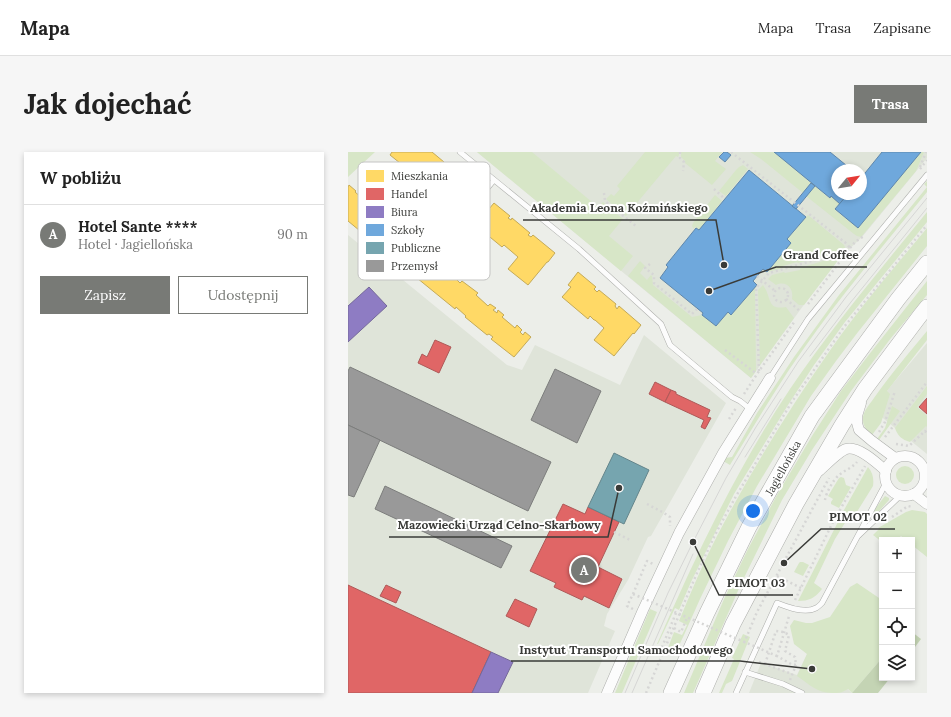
<!DOCTYPE html>
<html lang="pl">
<meta charset="utf-8">
<style>
:root{--surface:#fff;--page:#f6f6f6;--text:#222;--muted:#767676;--line:#e0e0e0;--accent:#787a76}
body{margin:0;font-family:Lora,serif;background:var(--page);color:var(--text)}
.controls{position:absolute;right:12px;bottom:12px;display:grid;overflow:hidden;border-radius:0px;box-shadow:0 2px 6px #0003}
.controls button{width:36px;height:36px;display:grid;place-items:center;padding:0;border:0;border-bottom:1px solid var(--line);background:var(--surface);color:var(--text);font:20px sans-serif}
.compass{position:absolute;left:483px;top:12px;width:36px;height:36px;border-radius:50%;background:var(--surface);box-shadow:0 2px 6px #0003;rotate:60deg}
.you{position:absolute;left:405px;top:359px;width:14px;height:14px;margin:-10px;border:3px solid #fff;border-radius:50%;background:#1a73e8;box-shadow:0 0 0 6px #1a73e833}
.badge{display:grid;place-items:center;width:26px;height:26px;border-radius:50%;background:var(--accent);color:#fff;font-size:13px;font-weight:700}
.pin{position:absolute;translate:-50% -50%;border:2px solid #fff;box-shadow:0 1px 4px #0006}
.list{margin:0;padding:0;list-style:none}
h2{display:flex;justify-content:space-between;align-items:center;height:52px;margin:0;padding:0 16px;font-size:17px}
h2 small{font-size:13px;font-weight:400;color:var(--muted)}
.list li{display:grid;grid-template-columns:26px 1fr auto;gap:12px;align-items:center;box-sizing:border-box;height:60px;padding:0 16px;border-top:1px solid var(--line)}
.list b{display:block;font-size:15px;white-space:nowrap}
.list p{margin:0;font-size:13px;white-space:nowrap;color:var(--muted)}
.list em{font-size:13px;font-style:normal;color:var(--muted)}
.actions{display:flex;gap:8px;padding:12px 16px}
.actions a{flex:1;padding:9px 0;border:1px solid var(--accent);border-radius:0px;text-align:center;font-size:14px;color:var(--accent)}
.actions .main{background:var(--accent);color:#fff}
.icon{flex:none;width:22px;height:22px;fill:none;stroke:currentColor;stroke-width:2;stroke-linecap:round;stroke-linejoin:round}
.map{position:relative;flex:none;width:579px;height:541px;overflow:hidden;border-radius:0px}
header{display:flex;align-items:center;gap:24px;box-sizing:border-box;height:56px;padding:0 20px;background:var(--surface);border-bottom:1px solid var(--line)}
header strong{font-size:19px}
nav{display:flex;gap:22px;margin-inline-start:auto;font-size:14px}
.intro{display:flex;align-items:center;justify-content:space-between;box-sizing:border-box;height:96px;padding:0 24px}
h1{margin:0;font-size:28px}
.button{padding:10px 18px;border-radius:0px;background:var(--accent);color:#fff;font-size:14px;font-weight:700}
main{display:flex;gap:24px;padding:0 24px}
aside{flex:1;background:var(--surface);border-radius:0px;box-shadow:0 2px 6px #0003}
.map>svg:first-child{display:block}
.built{fill:#dfe4d9;fill-rule:evenodd}
.green{fill:#d7e6c7}
.forest{fill:#c4d4b4}
.homes{fill:#ffd966;stroke:#c4aa58}
.shops{fill:#e06666;stroke:#ae5958}
.offices{fill:#8e7cc3;stroke:#756899}
.schools{fill:#6fa8dc;stroke:#5f87ab}
.public{fill:#76a5af;stroke:#64858b}
.industry{fill:#999;stroke:#7c7d7c}
.lines{fill:none;stroke-linecap:round;stroke-linejoin:round}
.lane-casing{stroke:#adaeab;stroke-width:6}
.street-casing{stroke:#adaeab;stroke-width:11}
.secondary-casing{stroke:#adaeab;stroke-width:16}
.path{stroke:#d6d6d5;stroke-width:2.5;stroke-dasharray:2 3;stroke-linecap:butt}
.lane{stroke:#fcfcfc;stroke-width:5}
.street{stroke:#fcfcfc;stroke-width:10}
.secondary{stroke:#fcfcfc;stroke-width:15}
.tram{stroke:#d6d6d5;stroke-width:1}
.path-bridge{stroke:#d6d6d5;stroke-width:2.5;stroke-dasharray:2 3;stroke-linecap:butt}
.labels{text-anchor:middle;stroke-width:4;stroke-linejoin:round;paint-order:stroke}
.street-label{font-size:11px;fill:#3a3b38;stroke:#fff}
.key{fill:#fff;stroke:#c4c4c3;stroke-width:1}
.key-label{font-size:11px;fill:#3a3b38}
.leader{fill:none;stroke:#3a3b38;stroke-width:1.5}
.callout-dot{fill:#3a3b38;stroke:#fff;stroke-width:1.5}
.callout-label{font-size:12px;text-anchor:middle;font-weight:bold;fill:#3a3b38;stroke:#fff;stroke-width:4;stroke-linejoin:round;paint-order:stroke}
</style>
<header>
<strong>Mapa</strong>
<nav><a>Mapa</a><a>Trasa</a><a>Zapisane</a></nav>
</header>
<div class="intro"><h1>Jak dojechać</h1><a class="button">Trasa</a></div>
<main>
<aside>
<h2>W pobliżu<small></small></h2>
<ul class="list">
<li><span class="badge">A</span><div><b>Hotel Sante ****</b><p>Hotel · Jagiellońska</p></div><em>90 m</em></li>
</ul>
<div class="actions"><a class="main">Zapisz</a><a>Udostępnij</a></div>
</aside>
<div class="map">
<svg width="579" height="541" viewBox="0 0 579 541">
<rect width="100%" height="100%" fill="#eceee9"/>
<g class="built">
<path d="M129,0H579V6L514,85L491,107L455,154L403,226ZM489,18H513V42H489Z"/>
<path d="M0,83L159,213L174,218L187,193L272,233L296,183L378,251L316,361L303,384L300,385L280,428L259,462L256,474L267,479L240,541H0Z"/>
<path d="M579,191V302L525,258L542,235Z"/>
<path d="M459,502L504,541H401L413,511L449,523Z"/>
</g>
<g class="green">
<path d="M0,0H27L0,25Z"/>
<path d="M129,0H184L250,55L255,50L275,67L261,84L285,104L273,119Z"/>
<path d="M297,0H331V3L330,5L328,4L278,64L258,47L263,42L266,44L272,37L269,34Z"/>
<path d="M333,0H374L367,9L378,17L364,33L337,11V9L333,5Z"/>
<path d="M402,0H426L463,31L455,41L413,7Z"/>
<path d="M573,0H576L568,19L513,85L509,84L506,82L458,44L467,34L481,46L483,44L492,52L487,58L510,76Z"/>
<path d="M395,13L400,17L378,44L371,39L388,18L391,15Z"/>
<path d="M579,29V40C542,86 504,130 469,178C437,221 410,267 382,313L375,309L377,306L384,305L409,261L446,205L491,143L579,35L576,32Z"/>
<path d="M367,43L374,49L351,78L347,75L346,77L344,74L345,71Z"/>
<path d="M579,60V70L497,170L466,213L440,253L386,342L343,430L331,458L327,456L310,492H309C348,403 388,318 442,237C484,175 532,118 579,60Z"/>
<path d="M460,63L496,93L497,95V98L450,111L449,110L435,114V116L419,120L443,91L439,87Z"/>
<path d="M579,76V94L510,180L488,209L463,244L409,334L380,389L352,447L336,483L328,500L320,496L326,480L334,483L339,473L331,469C343,440 355,411 369,384C403,319 441,257 483,197C512,155 546,116 579,76Z"/>
<path d="M488,105L491,107L456,153H451L444,147C446,136 438,128 428,133L420,127L424,123L436,120L437,121L452,118V116Z"/>
<path d="M292,109L297,114L292,121L299,128L303,123L304,124L305,133L344,165L354,163L368,174L380,160L384,162L407,135L408,219L403,226L280,124Z"/>
<path d="M579,129V143L543,186L503,239L464,298L434,348L393,432L345,541H336L376,447L400,397L429,343L464,284L493,239L523,200Z"/>
<path d="M415,133C416,135 417,136 418,138C423,149 421,158 438,155L446,166L412,213L410,138Z"/>
<path d="M579,179V188L539,239L542,242L533,271L524,283C519,279 514,273 515,265C516,258 522,252 526,246C542,223 561,201 579,179Z"/>
<path d="M579,234V242L569,255L579,264V275L578,274L562,290C554,288 549,283 547,276Z"/>
<path d="M544,254L552,259L531,288L529,287L537,276Z"/>
<circle cx="557" cy="323" r="9"/>
<path d="M520,315C525,321 526,327 525,334L507,363L503,361L487,387L466,431L473,436L474,437C467,446 461,449 450,449L496,358Z"/>
<path d="M493,325L496,326L498,333L503,335L491,356L483,352V350L485,347L480,344L491,326Z"/>
<path d="M537,344L541,346V348L525,366L522,363Z"/>
<path d="M564,358L577,360L579,362V405L564,393V388H558L553,384L549,388H534V390L525,383L531,377L530,376L558,360Z"/>
<path d="M452,410H455L461,413L455,424L446,420L451,411Z"/>
<path d="M509,431L534,448V506L504,541L500,537C493,541 492,541 484,541C469,541 461,532 449,524L459,502L446,492L442,474L446,468L458,471H464L482,465L502,435Z"/>
<path d="M302,457L309,460L274,541H267Z"/>
<path d="M395,482L402,485L384,529L378,532L374,541H371L386,507L384,506Z"/>
</g>
<g class="forest">
<path d="M564,480L573,487L564,499Z"/>
<path d="M534,506V526H542L530,541H504Z"/>
</g>
<g class="homes">
<path d="M44,0H84L96,10L94,12L97,14L99,12L121,30L114,39L113,38L93,62L74,46L84,34L75,26H73L74,25L69,22L68,24L42,3Z"/>
<path d="M1,33L8,39L7,40L27,57L25,60L28,62L30,60L36,64L34,67L47,77L49,75L54,79L52,81L55,84L57,82L63,86L46,107L0,69V35Z"/>
<path d="M146,51L162,64L160,66L163,68L164,66L182,81L180,83L183,85L185,83L207,101L200,110H199L180,133L160,117L170,105L156,93L154,95L131,76L139,67L135,64Z"/>
<path d="M85,102L92,107L90,109L111,126L109,128L112,131L114,129L130,141L128,143L140,154L142,152L148,156L145,158L149,161L150,158L156,163L154,165L167,176L169,173L174,178L172,180L175,183L177,180L183,185L166,205L143,187L145,185L141,182L139,183L117,165L118,164L108,155L107,157L69,126L79,114L76,112Z"/>
<path d="M230,120L248,135L246,137L249,140L251,138L268,152L267,154L269,157L271,154L293,173L286,182L285,181L266,204L246,188L256,176L247,168H246L242,164L240,167L214,145L223,135L220,133Z"/>
</g>
<g class="shops">
<path d="M87,188L103,195L91,221L70,211L74,202L79,205Z"/>
<path d="M307,230L323,238L317,250L301,242Z"/>
<path d="M323,238L328,240V242L362,258L359,265L363,266L357,277L353,275L356,268L317,250Z"/>
<path d="M579,246V262L571,255Z"/>
<path d="M215,352L237,362L240,355L271,370L250,415L274,427L261,456L236,444L234,448L206,435L208,431L182,419Z"/>
<path d="M0,433L143,500L124,541H0Z"/>
<path d="M38,433L53,440L48,451L32,444Z"/>
<path d="M167,447L189,457L181,475L158,464Z"/>
</g>
<g class="offices">
<path d="M21,135L39,154L0,190V154Z"/>
<path d="M143,500L165,510L150,541H124Z"/>
</g>
<g class="schools">
<path d="M376,0H379L383,3L377,10L371,5Z"/>
<path d="M426,0H482L504,18H489V42H500L492,52L483,44L482,46Z"/>
<path d="M534,0H573L510,76L487,57L500,42H513V26Z"/>
<path d="M401,18L458,65L439,87L443,91L419,120L415,117L405,129L409,133L383,163L380,160L368,174L354,163L355,161L312,126L320,115L318,113L348,76L351,78Z"/>
<path d="M463,31L467,34L448,57L444,54Z"/>
</g>
<path class="public" d="M266,301L301,318L276,372L240,355Z"/>
<g class="industry">
<path d="M2,215L203,310L180,359L0,273V219Z"/>
<path d="M207,217L253,239L229,291L183,268Z"/>
<path d="M0,273L32,288L6,345L0,343Z"/>
<path d="M37,334L164,394L153,416L27,357Z"/>
</g>
<g class="lines">
<g class="lane-casing">
<g id="lane">
<path d="M112,0L231,97L313,172L322,193L384,245L392,249L402,257"/>
<path d="M91,94L146,28"/>
<path d="M422,226L460,167L579,23"/>
<path d="M511,383L553,343"/>
<path d="M397,520L435,532L454,541"/>
<path d="M388,541L429,451C439,455 457,462 468,456C470,455 472,453 474,451L538,331"/>
</g>
</g>
<g class="street-casing">
<g id="street">
<path d="M513,251L509,264V271L511,278L524,289L547,306"/>
<circle cx="557" cy="324" r="20"/>
<path d="M471,319C478,313 490,300 498,297C510,293 529,311 538,319"/>
<path d="M566,342L579,352"/>
<path d="M259,541L295,458L331,381L375,301L422,226"/>
</g>
</g>
<g class="secondary-casing">
<g id="secondary">
<path d="M323,541L359,461L401,375L464,264L550,147L579,111"/>
<path d="M355,541L385,472L448,352L494,273L517,237L571,165L579,155"/>
</g>
</g>
<g class="path">
<path d="M332,0V6L336,10L335,19"/>
<path d="M383,0L499,92L502,96"/>
<path d="M572,15L578,0"/>
<path d="M572,17L579,8"/>
<path d="M366,37L377,47"/>
<path d="M256,41L257,49L288,74"/>
<path d="M302,112L297,116L306,123V131L344,162L349,157"/>
<path d="M409,124L427,139"/>
<circle cx="433" cy="143" r="7"/>
<path d="M438,147L453,160"/>
<path d="M460,152L502,96L507,90L516,84"/>
<path d="M377,198L409,222"/>
<path d="M411,219L408,136L421,121L492,101H498"/>
<path d="M396,242L411,219L447,169"/>
<path d="M381,267L388,256"/>
<path d="M531,280L537,270L547,239"/>
<path d="M537,285L579,230"/>
<path d="M548,292L561,294L577,279L579,281"/>
<path d="M477,348C478,341 485,328 491,323C497,318 504,316 509,310"/>
<path d="M299,352L316,361L322,365V374"/>
<path d="M544,365L560,354L564,355"/>
<path d="M266,380L282,388"/>
<path d="M429,424L453,436"/>
<path d="M447,448L485,370L517,314"/>
<path d="M285,457L279,454L285,442L299,409L305,412"/>
<path d="M328,461L314,495L317,496L349,421L369,379L387,346L443,251L496,175L579,73"/>
<path d="M326,476L333,480L339,466"/>
<path d="M396,491L409,460L481,326"/>
<path d="M411,510L444,522"/>
<path d="M417,512L428,479L436,480L441,483L437,499L447,505L448,513L443,512L429,504C433,491 437,478 441,464"/>
<path d="M442,528L448,513"/>
<path d="M298,541L317,496"/>
</g>
<use href="#lane" class="lane"/>
<use href="#street" class="street"/>
<use href="#secondary" class="secondary"/>
<g class="tram">
<path d="M462,204L503,150L579,56"/>
<path d="M397,305L433,247"/>
<path d="M277,541L320,441L345,390L378,326L408,275L450,210L498,145L579,46"/>
<path d="M284,541L345,402"/>
</g>
<path class="path-bridge" d="M285,442L429,504"/>
</g>
<g class="labels">
<g class="street-label">
<text transform="translate(435 316) rotate(-61)" y="4">Jagiellońska</text>
</g>
</g>
<rect x="10" y="10" width="132" height="118" rx="6" class="key"/>
<rect x="18" y="18" width="18" height="12" fill="#ffd966"/>
<rect x="18" y="36" width="18" height="12" fill="#e06666"/>
<rect x="18" y="54" width="18" height="12" fill="#8e7cc3"/>
<rect x="18" y="72" width="18" height="12" fill="#6fa8dc"/>
<rect x="18" y="90" width="18" height="12" fill="#76a5af"/>
<rect x="18" y="108" width="18" height="12" fill="#999"/>
<g class="key-label">
<text x="43" y="28">Mieszkania</text>
<text x="43" y="46">Handel</text>
<text x="43" y="64">Biura</text>
<text x="43" y="82">Szkoły</text>
<text x="43" y="100">Publiczne</text>
<text x="43" y="118">Przemysł</text>
</g>
<path class="leader" d="M376 113L368 68H175M361 139L428 115H519M436 411L473 377H547M271 336L260 385H41M345 390L371 443H445M464 517L392 509H163"/>
<g class="callout-dot">
<circle cx="376" cy="113" r="4"/>
<circle cx="361" cy="139" r="4"/>
<circle cx="436" cy="411" r="4"/>
<circle cx="271" cy="336" r="4"/>
<circle cx="345" cy="390" r="4"/>
<circle cx="464" cy="517" r="4"/>
</g>
<g class="callout-label">
<text x="271" y="60">Akademia Leona Koźmińskiego</text>
<text x="473" y="107">Grand Coffee</text>
<text x="510" y="369">PIMOT 02</text>
<text x="151" y="377">Mazowiecki Urząd Celno-Skarbowy</text>
<text x="408" y="435">PIMOT 03</text>
<text x="278" y="502">Instytut Transportu Samochodowego</text>
</g>
</svg>
<div class="controls">
<button>+</button>
<button>−</button>
<button><svg class="icon" aria-label="locate" viewBox="0 0 24 24"><circle cx="12" cy="12" r="6"/><path d="M12 2v4M12 18v4M2 12h4M18 12h4"/></svg></button>
<button><svg class="icon" aria-label="layers" viewBox="0 0 24 24"><path d="M12 4l9 5-9 5-9-5zM3 14l9 5 9-5"/></svg></button>
</div>
<svg class="compass" viewBox="-18 -18 36 36"><path d="M0-13l5 13h-10z" fill="#e53935"/><path d="M0 13l5-13h-10z" fill="#767676"/></svg>
<div class="you"></div>
<div class="pin badge" style="left:236px;top:418px">A</div>
</div>
</main>
